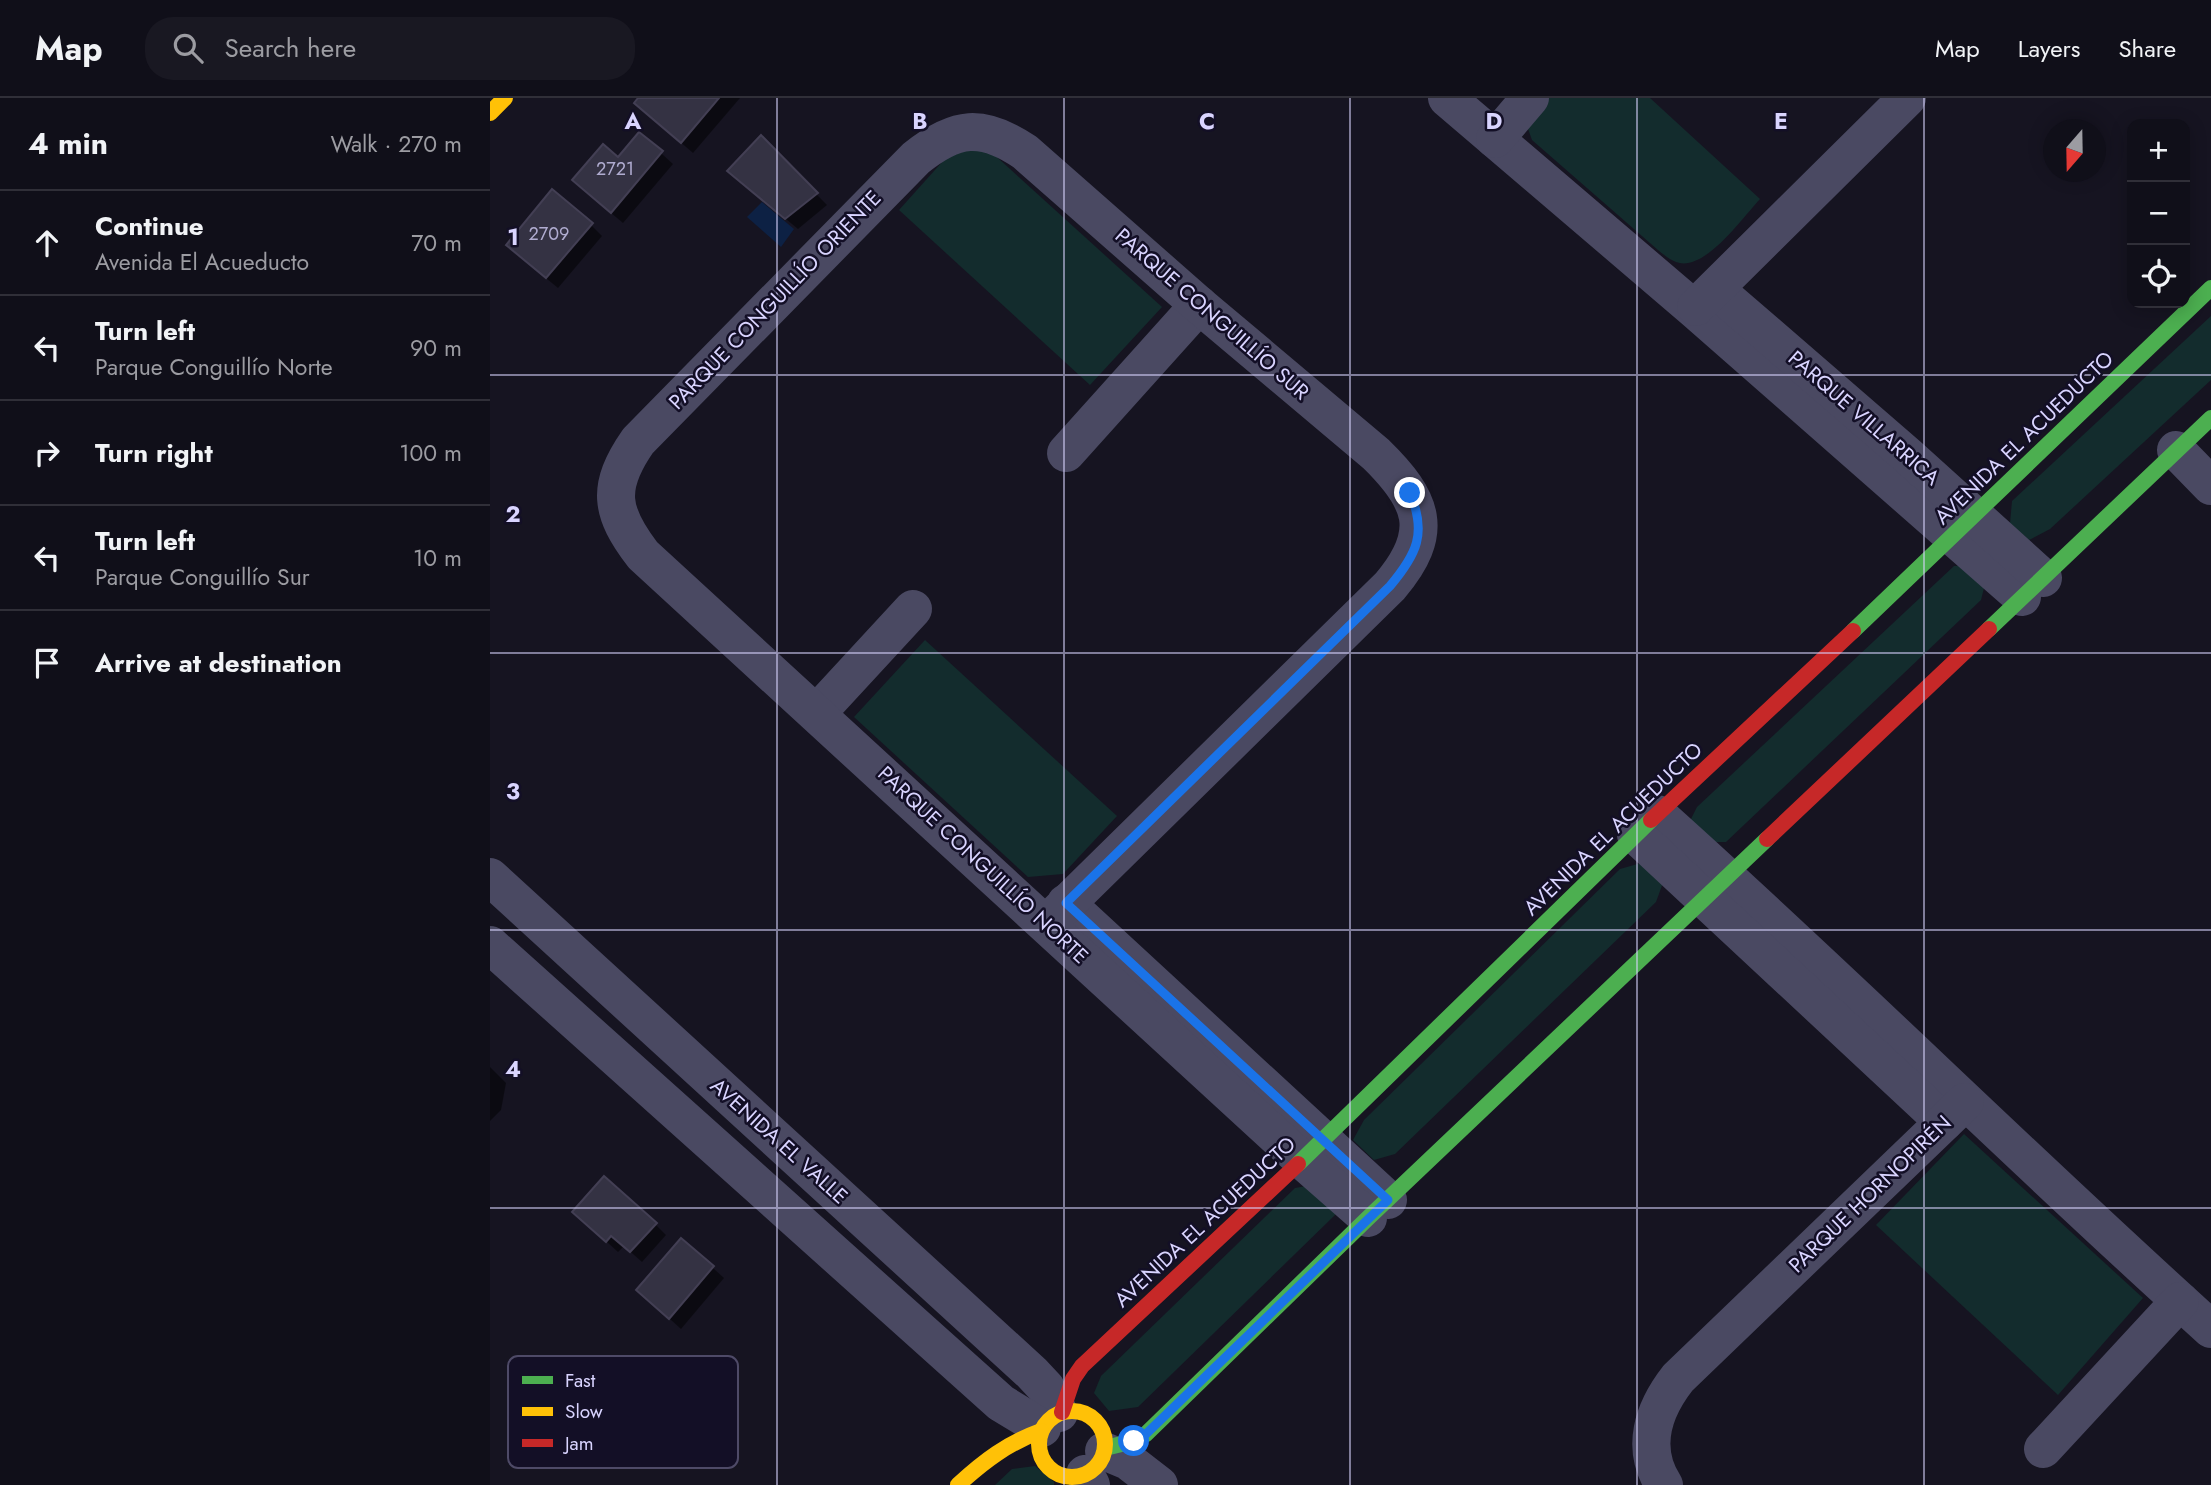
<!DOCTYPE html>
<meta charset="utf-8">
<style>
:root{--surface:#100f19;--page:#191822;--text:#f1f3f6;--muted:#9c9ca2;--line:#302f38}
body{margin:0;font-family:Jost,sans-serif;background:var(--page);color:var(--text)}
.controls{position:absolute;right:21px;top:21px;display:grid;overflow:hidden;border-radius:14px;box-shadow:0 4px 18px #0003}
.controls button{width:63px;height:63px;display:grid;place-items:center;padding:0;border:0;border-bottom:2px solid var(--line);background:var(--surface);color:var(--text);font:35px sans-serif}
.compass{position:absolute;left:1553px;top:21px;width:63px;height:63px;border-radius:50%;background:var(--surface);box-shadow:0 4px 18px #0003;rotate:200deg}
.stop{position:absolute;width:21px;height:21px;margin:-16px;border:5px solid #1a73e8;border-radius:50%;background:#fff}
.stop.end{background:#1a73e8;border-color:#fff;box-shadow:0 2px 7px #0008}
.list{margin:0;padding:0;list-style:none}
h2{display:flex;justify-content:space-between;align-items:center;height:91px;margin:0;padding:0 28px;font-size:30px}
h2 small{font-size:23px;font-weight:400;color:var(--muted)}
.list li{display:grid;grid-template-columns:46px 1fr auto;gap:21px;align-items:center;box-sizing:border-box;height:105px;padding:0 28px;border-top:2px solid var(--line)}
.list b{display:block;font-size:26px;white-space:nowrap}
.list p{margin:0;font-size:23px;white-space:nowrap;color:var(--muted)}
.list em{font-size:23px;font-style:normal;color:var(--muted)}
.icon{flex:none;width:38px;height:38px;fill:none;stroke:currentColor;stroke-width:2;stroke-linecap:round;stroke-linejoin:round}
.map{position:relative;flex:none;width:1721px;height:1387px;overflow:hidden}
header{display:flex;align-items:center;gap:42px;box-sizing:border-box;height:98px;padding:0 35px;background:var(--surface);border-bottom:2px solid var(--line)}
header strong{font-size:33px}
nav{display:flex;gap:38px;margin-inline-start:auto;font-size:24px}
.search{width:490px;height:63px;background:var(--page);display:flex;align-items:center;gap:18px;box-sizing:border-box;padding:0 24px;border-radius:28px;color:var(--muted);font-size:26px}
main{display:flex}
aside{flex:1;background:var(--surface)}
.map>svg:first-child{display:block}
.green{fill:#132c2d}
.water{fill:#0d2144}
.shadow{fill:#0007}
.building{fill:#343243;stroke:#433f54;stroke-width:2}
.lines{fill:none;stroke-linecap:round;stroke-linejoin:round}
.street{stroke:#4a4962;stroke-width:38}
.fast{stroke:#4caf50;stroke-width:16}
.slow{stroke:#ffc107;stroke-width:16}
.jam{stroke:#c62828;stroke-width:16}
.route{stroke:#1a73e8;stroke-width:9}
.grid{fill:none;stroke:#d9d4ff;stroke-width:2;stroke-opacity:0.55}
.labels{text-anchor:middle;stroke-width:5;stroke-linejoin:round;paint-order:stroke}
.number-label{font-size:18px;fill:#b0acd0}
.street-label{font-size:21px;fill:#d9d4ff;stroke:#130f26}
.key{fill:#130f26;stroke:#4e4a67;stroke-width:2}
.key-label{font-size:19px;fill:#d9d4ff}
.grid-label{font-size:23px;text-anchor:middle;font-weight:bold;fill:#d9d4ff;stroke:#130f26;stroke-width:5;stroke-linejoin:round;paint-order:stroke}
</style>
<header>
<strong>Map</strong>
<div class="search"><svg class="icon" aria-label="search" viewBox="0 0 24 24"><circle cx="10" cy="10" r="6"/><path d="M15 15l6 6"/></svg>Search here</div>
<nav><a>Map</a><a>Layers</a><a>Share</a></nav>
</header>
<main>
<aside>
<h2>4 min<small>Walk · 270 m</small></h2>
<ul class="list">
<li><svg class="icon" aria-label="ahead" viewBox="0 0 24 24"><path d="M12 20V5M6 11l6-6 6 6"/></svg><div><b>Continue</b><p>Avenida El Acueducto</p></div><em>70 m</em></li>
<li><svg class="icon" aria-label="left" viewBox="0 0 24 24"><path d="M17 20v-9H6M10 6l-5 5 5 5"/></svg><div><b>Turn left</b><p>Parque Conguillío Norte</p></div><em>90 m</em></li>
<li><svg class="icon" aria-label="right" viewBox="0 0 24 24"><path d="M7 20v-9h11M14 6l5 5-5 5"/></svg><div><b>Turn right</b></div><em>100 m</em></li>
<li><svg class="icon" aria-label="left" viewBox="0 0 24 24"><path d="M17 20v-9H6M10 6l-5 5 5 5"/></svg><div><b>Turn left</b><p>Parque Conguillío Sur</p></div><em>10 m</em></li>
<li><svg class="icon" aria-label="arrive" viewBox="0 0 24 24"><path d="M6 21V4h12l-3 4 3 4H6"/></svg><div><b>Arrive at destination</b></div></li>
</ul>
</aside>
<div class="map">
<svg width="1721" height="1387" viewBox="0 0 1721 1387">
<rect width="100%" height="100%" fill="#161421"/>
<g class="green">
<path d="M1056,0H1160L1270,101C1253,119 1214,175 1186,164C1180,162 1173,156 1168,152L1042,42L1037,28Z"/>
<path d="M498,51L672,209L600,287L409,112L462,53Z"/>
<path d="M1721,218V282L1560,431L1539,442L1520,426L1522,403Z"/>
<path d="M1464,468H1483L1496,482L1491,502L1236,744H1217L1199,725L1207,709Z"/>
<path d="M435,542L627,718L573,776L538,779L364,619Z"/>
<path d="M1151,765L1174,782L1166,804L905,1056L884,1062L863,1042L874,1022L1130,771Z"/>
<path d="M1474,1036L1653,1200L1568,1297L1386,1127Z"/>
<path d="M828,1086L847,1102L845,1117L648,1309L619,1313L604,1295L611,1278L805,1090Z"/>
<path d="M545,1368L564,1384V1387H505L522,1371Z"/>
</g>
<path class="water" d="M272,104L304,131L291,149L257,119Z"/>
<g class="shadow">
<path d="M151,0H250L203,55L158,16Z"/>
<path d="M150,36L183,66L133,125L95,93L128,62Z"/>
<path d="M271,40L337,107L308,131L251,84Z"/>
<path d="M101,127L112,138L68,190L29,158Z"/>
<path d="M0,969L16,985L11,1012L0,1023Z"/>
<path d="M96,1125L165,1126L176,1137L152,1164L134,1148L128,1154Z"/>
<path d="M192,1142L234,1180L191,1231L148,1192Z"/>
</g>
<g class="building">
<path d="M148,0H229L191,45L144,5Z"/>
<path d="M149,34L173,53L121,115L82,82L113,46L128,59Z"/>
<path d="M271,37L328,95L295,121L237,73Z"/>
<path d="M62,91L103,125L56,180L16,147Z"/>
<path d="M114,1078L167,1125L140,1154L121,1138L116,1144L82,1114Z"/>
<path d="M191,1140L224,1168L179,1221L146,1192Z"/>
</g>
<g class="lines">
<g class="street">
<path d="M957,0L1204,211L1532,499"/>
<path d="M1005,41L1040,0"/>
<path d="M1225,191L1417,357L1553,480"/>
<path d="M1206,209L1417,0"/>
<path d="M1686,352L1721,388"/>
<path d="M576,355L709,207"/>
<path d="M327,615L423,511"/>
<path d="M1167,716C1355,884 1533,1062 1721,1231"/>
<path d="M1146,737L1454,1024"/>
<path d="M0,779L542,1275L556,1290L569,1315"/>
<path d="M576,805L898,1102"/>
<path d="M556,826L900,488C946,434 933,402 886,356L709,207L535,54C492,25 466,28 426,60L148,343C116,389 120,414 153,457L812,1062L878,1120"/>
<path d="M0,847L511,1305L552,1330"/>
<path d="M1553,1351L1690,1203"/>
<path d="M614,1353L638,1363L669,1387"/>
<path d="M595,1376L601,1387"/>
<path d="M1174,1387C1150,1350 1163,1312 1188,1280L1475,1004"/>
</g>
<g class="fast">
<path d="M1499,531L1721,320"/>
<path d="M1363,533L1721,190"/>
<path d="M808,1066L1161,722"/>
<path d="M615,1350L644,1343L656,1336L878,1120L1277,741"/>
</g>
<g class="slow">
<path d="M0,15L15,0"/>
<circle cx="582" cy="1346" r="33"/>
<path d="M468,1387C494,1363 518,1345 551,1333"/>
</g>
<g class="jam">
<path d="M1161,722L1363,533"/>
<path d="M1277,741L1499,531"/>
<path d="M572,1314L583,1281L592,1268L808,1066"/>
</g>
</g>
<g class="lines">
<path class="route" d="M644,1343L656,1336L898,1102L576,805L900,488C927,456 937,435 920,395"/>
</g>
<path class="grid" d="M287,0V1387M574,0V1387M860,0V1387M1147,0V1387M1434,0V1387M0,277H1721M0,555H1721M0,832H1721M0,1110H1721"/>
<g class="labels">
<g class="number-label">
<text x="125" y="77">2721</text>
<text x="59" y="142">2709</text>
</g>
<g class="street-label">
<text transform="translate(285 202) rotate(-46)" y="7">PARQUE CONGUILLÍO ORIENTE</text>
<text transform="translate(722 216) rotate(41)" y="7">PARQUE CONGUILLÍO SUR</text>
<text transform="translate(1374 320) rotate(41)" y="7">PARQUE VILLARRICA</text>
<text transform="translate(1534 340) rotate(-44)" y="7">AVENIDA EL ACUEDUCTO</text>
<text transform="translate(1123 731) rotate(-44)" y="7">AVENIDA EL ACUEDUCTO</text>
<text transform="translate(493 767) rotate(43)" y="7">PARQUE CONGUILLÍO NORTE</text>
<text transform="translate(289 1043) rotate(42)" y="7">AVENIDA EL VALLE</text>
<text transform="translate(1380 1096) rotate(-44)" y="7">PARQUE HORNOPIRÉN</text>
<text transform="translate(715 1124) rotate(-43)" y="7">AVENIDA EL ACUEDUCTO</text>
</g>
</g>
<rect x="18" y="1258" width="230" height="112" rx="10" class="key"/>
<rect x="32" y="1278" width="31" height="8" fill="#4caf50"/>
<rect x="32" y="1309" width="31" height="9" fill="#ffc107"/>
<rect x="32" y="1341" width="31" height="8" fill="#c62828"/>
<g class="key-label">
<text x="75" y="1289">Fast</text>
<text x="75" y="1320">Slow</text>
<text x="75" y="1352">Jam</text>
</g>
<g class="grid-label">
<text x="143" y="31">A</text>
<text x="430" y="31">B</text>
<text x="717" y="31">C</text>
<text x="1004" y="31">D</text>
<text x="1291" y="31">E</text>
<text x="23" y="147">1</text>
<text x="23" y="424">2</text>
<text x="23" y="701">3</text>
<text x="23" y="979">4</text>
</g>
</svg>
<div class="controls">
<button>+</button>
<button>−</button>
<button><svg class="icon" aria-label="locate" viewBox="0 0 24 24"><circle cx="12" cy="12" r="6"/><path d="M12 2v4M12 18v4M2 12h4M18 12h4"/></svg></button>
</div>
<svg class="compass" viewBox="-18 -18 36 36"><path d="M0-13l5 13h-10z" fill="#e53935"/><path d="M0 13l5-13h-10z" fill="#9c9ca2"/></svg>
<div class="stop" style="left:644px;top:1343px"></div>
<div class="stop end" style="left:920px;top:395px"></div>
</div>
</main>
